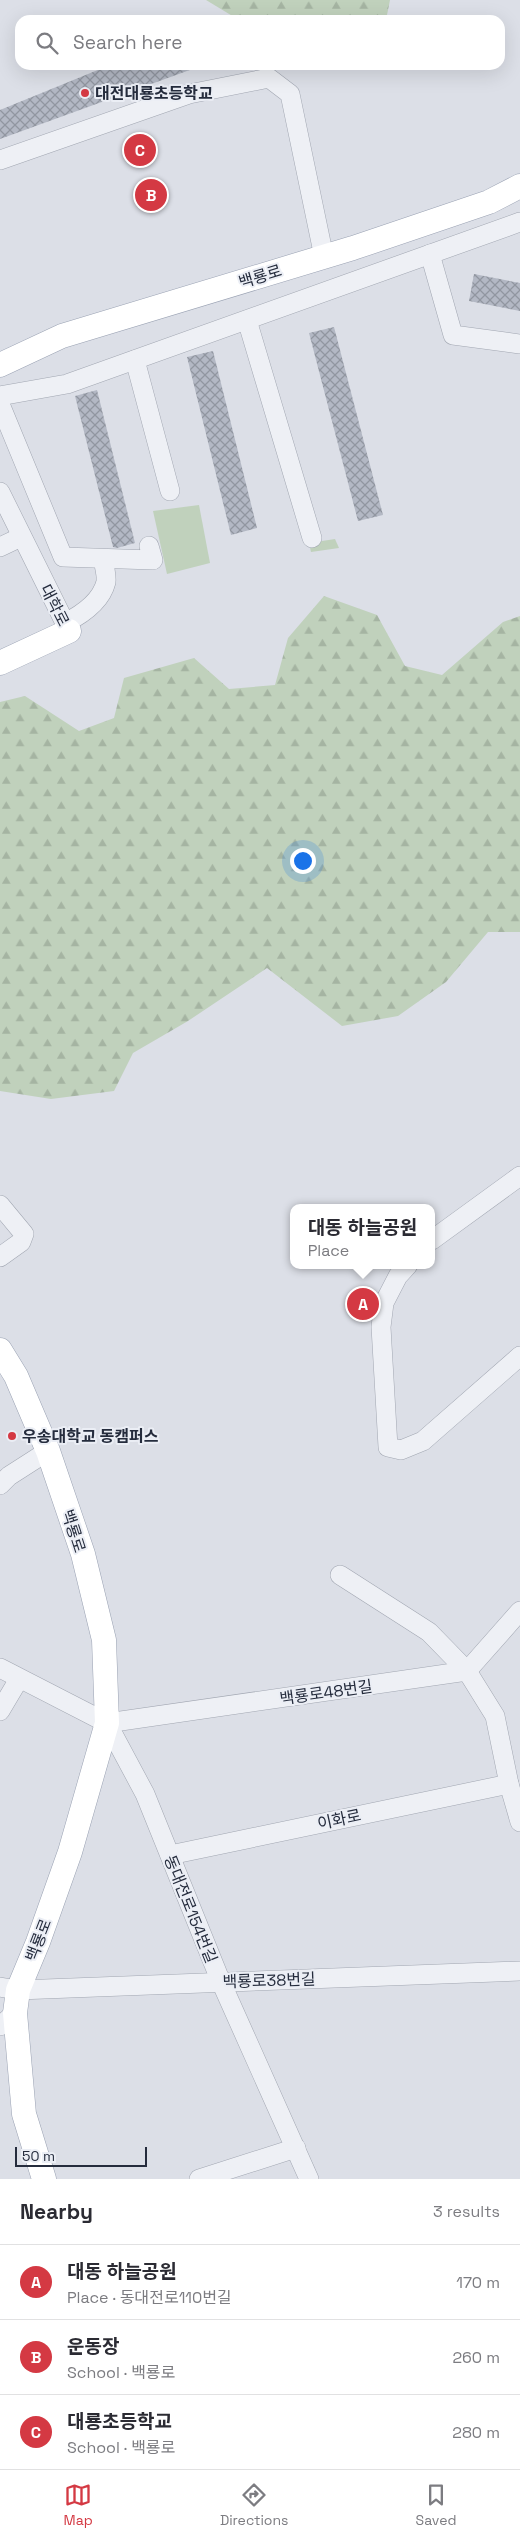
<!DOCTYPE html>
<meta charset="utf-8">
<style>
:root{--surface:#fff;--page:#f2f2f3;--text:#2b2b33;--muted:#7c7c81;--line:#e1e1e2;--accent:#d43943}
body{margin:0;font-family:"Space Grotesk","Noto Sans KR",sans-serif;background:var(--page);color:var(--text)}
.scale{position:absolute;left:15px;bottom:12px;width:132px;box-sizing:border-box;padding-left:5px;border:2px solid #252c3d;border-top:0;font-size:14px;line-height:18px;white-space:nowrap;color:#252c3d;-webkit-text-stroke:4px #ebeef5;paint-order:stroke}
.you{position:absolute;left:302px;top:860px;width:18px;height:18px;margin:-12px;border:4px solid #fff;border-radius:50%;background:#1a73e8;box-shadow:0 0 0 8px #1a73e833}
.badge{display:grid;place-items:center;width:32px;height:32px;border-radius:50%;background:var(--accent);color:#fff;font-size:16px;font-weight:700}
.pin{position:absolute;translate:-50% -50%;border:2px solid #fff;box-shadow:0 1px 5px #0006}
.popup{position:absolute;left:290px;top:1204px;width:145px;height:65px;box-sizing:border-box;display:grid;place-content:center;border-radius:10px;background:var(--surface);filter:drop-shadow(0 1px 4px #0005);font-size:16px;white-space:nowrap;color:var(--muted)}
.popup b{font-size:19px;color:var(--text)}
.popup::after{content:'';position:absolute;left:50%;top:100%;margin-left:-10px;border:10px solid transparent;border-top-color:var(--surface)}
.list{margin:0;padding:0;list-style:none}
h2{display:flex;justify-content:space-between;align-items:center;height:65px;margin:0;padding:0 20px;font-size:21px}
h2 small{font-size:16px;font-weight:400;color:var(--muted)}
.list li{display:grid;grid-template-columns:32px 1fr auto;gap:15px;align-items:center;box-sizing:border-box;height:75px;padding:0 20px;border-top:1px solid var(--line)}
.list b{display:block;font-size:19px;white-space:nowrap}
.list p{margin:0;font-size:16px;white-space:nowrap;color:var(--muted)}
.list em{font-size:16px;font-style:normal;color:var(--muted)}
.icon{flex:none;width:28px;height:28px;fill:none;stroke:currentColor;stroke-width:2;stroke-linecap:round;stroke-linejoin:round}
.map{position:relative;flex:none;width:520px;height:2179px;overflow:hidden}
.search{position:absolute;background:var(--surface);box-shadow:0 5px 20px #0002;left:15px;right:15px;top:15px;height:55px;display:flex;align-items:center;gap:12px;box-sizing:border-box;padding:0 18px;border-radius:15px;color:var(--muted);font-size:19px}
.sheet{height:290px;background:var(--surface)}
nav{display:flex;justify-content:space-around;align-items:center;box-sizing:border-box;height:70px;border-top:1px solid var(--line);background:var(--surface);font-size:14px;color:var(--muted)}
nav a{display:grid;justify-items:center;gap:2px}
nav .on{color:var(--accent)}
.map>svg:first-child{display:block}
.forest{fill:url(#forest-firs)}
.green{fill:#c0d1bc}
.building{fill:url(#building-cross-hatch)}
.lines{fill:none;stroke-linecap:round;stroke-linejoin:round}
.minor-casing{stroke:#a1a6b1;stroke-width:20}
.major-casing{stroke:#9aa2b3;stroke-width:25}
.minor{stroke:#eef0f5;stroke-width:19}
.major{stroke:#fff;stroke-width:24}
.poi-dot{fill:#d43943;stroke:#ebeef5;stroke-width:2}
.labels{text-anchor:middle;stroke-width:4;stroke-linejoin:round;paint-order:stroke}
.poi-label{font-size:16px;font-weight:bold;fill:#252c3d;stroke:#ebeef5;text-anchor:start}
.street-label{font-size:16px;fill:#252c3d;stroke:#ebeef5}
</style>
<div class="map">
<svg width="520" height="2179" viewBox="0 0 520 2179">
<defs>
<pattern id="forest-firs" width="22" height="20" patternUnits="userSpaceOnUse" patternTransform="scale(1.25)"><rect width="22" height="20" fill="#c0d1bc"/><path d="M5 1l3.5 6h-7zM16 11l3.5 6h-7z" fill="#a5b4a2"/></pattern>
<pattern id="building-cross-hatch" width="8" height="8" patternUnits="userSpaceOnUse" patternTransform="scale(1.25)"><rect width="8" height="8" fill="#b3b8c4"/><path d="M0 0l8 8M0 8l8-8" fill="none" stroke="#9196a0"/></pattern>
</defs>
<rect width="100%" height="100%" fill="#dcdfe7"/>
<g class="forest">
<path d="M206,0H390L386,20H239Z"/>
<path d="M324,596L377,615L405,666L442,675L503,622L520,616V932H488L446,982L398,1016L342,1026L267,968L188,1021L133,1053L114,1091L51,1099L0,1091V702L25,696L79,731L114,718L124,678L194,658L229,689L275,685L288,638Z"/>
</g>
<g class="green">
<path d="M199,505L210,563L167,574L153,511Z"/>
<path d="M335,539L339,548L311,552L309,543Z"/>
</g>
<g class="building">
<path d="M110,65L198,67L0,139V110Z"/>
<path d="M474,274L520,283V311L469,301Z"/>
<path d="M334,327L383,515L358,521L309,333Z"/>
<path d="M213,351L257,528L231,535L187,357Z"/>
<path d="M97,390L135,543L117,548L113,547L75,396Z"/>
</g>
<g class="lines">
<g class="minor-casing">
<g id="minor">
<path d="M0,160L189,94L269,78L290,94L324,257"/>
<path d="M430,254L453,335L520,344"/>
<path d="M247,320L312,538"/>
<path d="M135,360L170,491"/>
<path d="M0,396L67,384L520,222"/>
<path d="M0,404L63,557L153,560L149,546"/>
<path d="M0,492L69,631"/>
<path d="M0,547L21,537"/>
<path d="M65,623C81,615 101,602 106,582C107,576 104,565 103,559"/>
<path d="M0,1205L24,1234L21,1242L0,1257"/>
<path d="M432,1240L520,1176"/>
<path d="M408,1265L398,1276L384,1303L381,1327L388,1447L401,1450L423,1441L520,1356"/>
<path d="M0,1485L9,1476L48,1451"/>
<path d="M340,1575L429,1632L467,1671L495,1716L509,1784L520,1822"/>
<path d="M0,1668L107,1723"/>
<path d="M0,1711L19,1679"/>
<path d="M107,1723L145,1794L221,1982L309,2179"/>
<path d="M107,1723L467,1671L520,1611"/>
<path d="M170,1855L509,1784"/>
<path d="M0,1987L18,1990L520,1971"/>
<path d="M0,2026L15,2013"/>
<path d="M199,2179L296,2148"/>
</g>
</g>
<g class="major-casing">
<g id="major">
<path d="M0,365L62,336L353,248L489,202L520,186"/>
<path d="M0,663L69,631"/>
<path d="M0,1350L16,1376L48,1451L83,1554L104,1640L107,1723L70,1852L38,1942L18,1990L15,2013L24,2114L44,2179"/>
</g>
</g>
<use href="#minor" class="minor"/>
<use href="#major" class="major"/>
</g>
<g class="poi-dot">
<circle cx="85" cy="93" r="5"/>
<circle cx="12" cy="1436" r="5"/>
</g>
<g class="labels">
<g class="poi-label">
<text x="95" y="99">대전대룡초등학교</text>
<text x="22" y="1442">우송대학교 동캠퍼스</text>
</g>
<g class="street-label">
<text transform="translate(260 276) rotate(-17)" y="6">백룡로</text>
<text transform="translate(55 605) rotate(63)" y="6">대학로</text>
<text transform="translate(74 1531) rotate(72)" y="6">백룡로</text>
<text transform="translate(326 1692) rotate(-8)" y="6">백룡로48번길</text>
<text transform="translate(339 1819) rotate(-12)" y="6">이화로</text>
<text transform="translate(191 1909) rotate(68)" y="6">동대전로154번길</text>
<text transform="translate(38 1940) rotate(-69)" y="6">백룡로</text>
<text transform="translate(269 1980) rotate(-2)" y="6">백룡로38번길</text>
</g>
</g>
</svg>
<div class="scale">50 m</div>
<div class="you"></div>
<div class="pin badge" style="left:363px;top:1304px">A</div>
<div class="popup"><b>대동 하늘공원</b>Place</div>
<div class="pin badge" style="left:151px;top:195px">B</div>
<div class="pin badge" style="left:140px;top:150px">C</div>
<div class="search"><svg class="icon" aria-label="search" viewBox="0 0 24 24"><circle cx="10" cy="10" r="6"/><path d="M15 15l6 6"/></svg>Search here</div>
</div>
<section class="sheet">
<h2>Nearby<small>3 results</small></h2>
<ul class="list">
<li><span class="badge">A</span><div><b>대동 하늘공원</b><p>Place · 동대전로110번길</p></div><em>170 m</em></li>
<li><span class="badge">B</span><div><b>운동장</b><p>School · 백룡로</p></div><em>260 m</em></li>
<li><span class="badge">C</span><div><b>대룡초등학교</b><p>School · 백룡로</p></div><em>280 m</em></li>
</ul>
</section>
<nav>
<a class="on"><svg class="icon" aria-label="map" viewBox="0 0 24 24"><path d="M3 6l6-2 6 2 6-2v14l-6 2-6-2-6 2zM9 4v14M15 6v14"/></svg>Map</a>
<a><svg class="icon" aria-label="directions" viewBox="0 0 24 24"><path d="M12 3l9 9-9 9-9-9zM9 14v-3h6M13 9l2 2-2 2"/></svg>Directions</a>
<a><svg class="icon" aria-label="saved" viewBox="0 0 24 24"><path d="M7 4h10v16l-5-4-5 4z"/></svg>Saved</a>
</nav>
